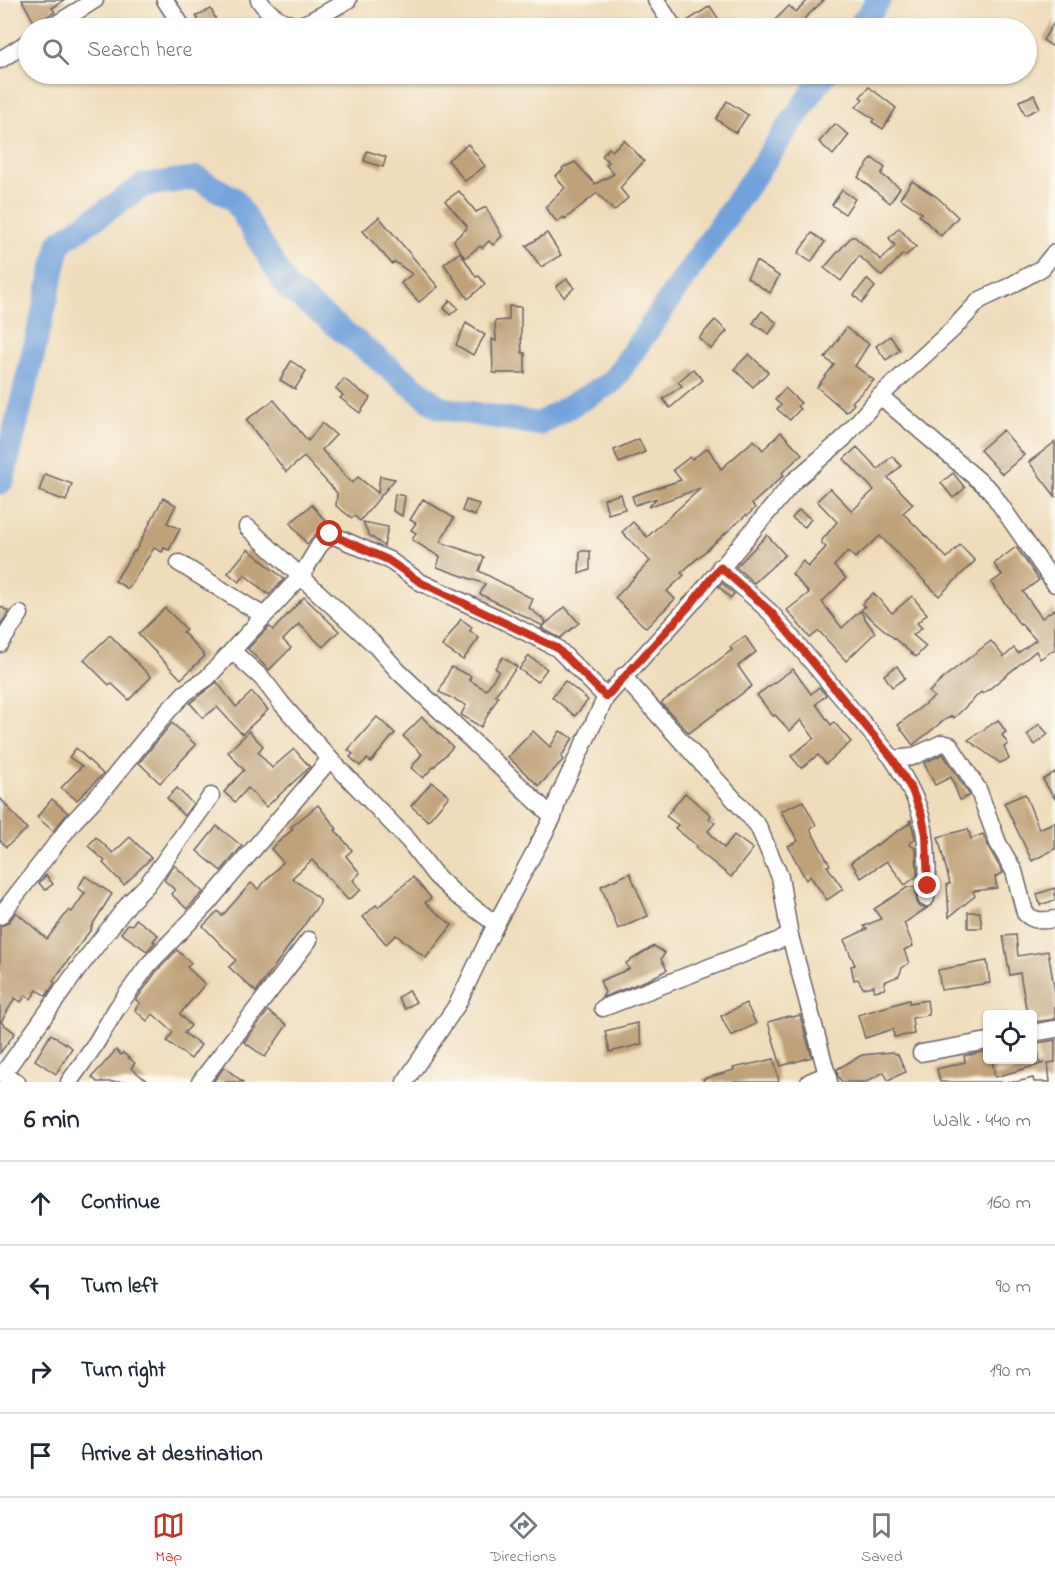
<!DOCTYPE html>
<meta charset="utf-8">
<style>
:root{--surface:#fff;--page:#f6f6f7;--text:#1f2937;--muted:#747a83;--line:#e0e1e3;--accent:#c8321e}
body{margin:0;font-family:"Indie Flower",sans-serif;background:var(--page);color:var(--text)}
.controls{position:absolute;right:18px;bottom:18px;display:grid;overflow:hidden;border-radius:6px;box-shadow:0 2px 4px #0004}
.controls button{width:54px;height:54px;display:grid;place-items:center;padding:0;border:0;border-bottom:2px solid var(--line);background:var(--surface);color:var(--text);font:30px sans-serif}
.stop{position:absolute;width:18px;height:18px;margin:-14px;border:4px solid #c8321e;border-radius:50%;background:#fff}
.stop.end{background:#c8321e;border-color:#fff;box-shadow:0 2px 6px #0008}
.list{margin:0;padding:0;list-style:none}
h2{display:flex;justify-content:space-between;align-items:center;height:78px;margin:0;padding:0 24px;font-size:26px}
h2 small{font-size:20px;font-weight:400;color:var(--muted)}
.list li{display:grid;grid-template-columns:39px 1fr auto;gap:18px;align-items:center;box-sizing:border-box;height:84px;padding:0 24px;border-top:2px solid var(--line)}
.list b{display:block;font-size:22px;white-space:nowrap}
.list em{font-size:20px;font-style:normal;color:var(--muted)}
.icon{flex:none;width:33px;height:33px;fill:none;stroke:currentColor;stroke-width:2;stroke-linecap:round;stroke-linejoin:round}
.map{position:relative;flex:none;width:1055px;height:1082px;overflow:hidden}
.search{position:absolute;background:var(--surface);box-shadow:0 2px 4px #0004;left:18px;right:18px;top:18px;height:66px;display:flex;align-items:center;gap:15px;box-sizing:border-box;padding:0 21px;border-radius:33px;color:var(--muted);font-size:22px}
.sheet{height:414px;background:var(--surface)}
nav{display:flex;justify-content:space-around;align-items:center;box-sizing:border-box;height:84px;border-top:2px solid var(--line);background:var(--surface);font-size:16px;color:var(--muted)}
nav a{display:grid;justify-items:center;gap:3px}
nav .on{color:var(--accent)}
.map>svg:first-child{display:block}
.lines{fill:none;stroke-linecap:round;stroke-linejoin:round}
.river{stroke:#72a2dc;stroke-width:24}
.building{fill:#c0a27a}
.minor-casing{stroke:#6a6367;stroke-width:19}
.minor{stroke:#fff;stroke-width:16}
.route{stroke:#c8321e;stroke-width:8}
</style>
<div class="map">
<svg width="1055" height="1082" viewBox="0 0 1055 1082">
<rect width="100%" height="100%" fill="#fbf7ec"/>
<filter id="ink" filterUnits="userSpaceOnUse"><feTurbulence type="fractalNoise" baseFrequency=".0167" numOctaves="2"/><feDisplacementMap in="SourceGraphic" scale="12" xChannelSelector="R" yChannelSelector="G"/><feConvolveMatrix kernelMatrix="1 2 1 2 8 2 1 2 1" color-interpolation-filters="sRGB"/></filter>
<filter id="wash" filterUnits="userSpaceOnUse"><feTurbulence type="fractalNoise" baseFrequency=".008" numOctaves="4" result="noise"/><feDisplacementMap in="SourceGraphic" scale="24" xChannelSelector="R" yChannelSelector="G"/><feGaussianBlur stdDeviation="1.35" result="paint"/><feColorMatrix in="noise" values="0 0 0 0 0 0 0 0 0 0 0 0 0 0 0 0 0 1.4 0 .05"/><feComposite in="paint" operator="in"/></filter>
<g filter="url(#wash)">
<rect width="100%" height="100%" fill="#efdcba"/>
<g class="lines">
<g class="river">
<path d="M858,28L879,0"/>
<path d="M0,483L3,479L60,242L144,185L197,178L234,199L287,287L440,408L539,424L612,382L825,74"/>
</g>
</g>
<g id="blocks">
<g class="building">
<path d="M22,0H65L52,8L55,12L35,24Z"/>
<path d="M808,0H824L804,19L815,28H767L789,6L796,12Z"/>
<path d="M710,6L720,21L709,28H691L687,21Z"/>
<path d="M211,9L218,24L209,28H202L196,16Z"/>
<path d="M1055,21V48L1043,40Z"/>
<path d="M869,87L896,108L883,129L872,122L874,119L856,107L863,99L860,97Z"/>
<path d="M1034,95L1040,108L1025,115L1019,101Z"/>
<path d="M727,101L748,115L736,133L716,119Z"/>
<path d="M835,124L849,135L833,155L819,142Z"/>
<path d="M624,140L644,161L620,188L628,198L614,211L597,193L565,219L564,217L557,222L545,207L565,188L555,176L563,170L562,168L575,162L595,184L614,174L606,165L609,162L602,156L609,148L612,151Z"/>
<path d="M468,144L485,166L465,181L448,160Z"/>
<path d="M367,151L386,157L383,167L364,161Z"/>
<path d="M872,158L885,168L881,174L900,188L890,203L858,177Z"/>
<path d="M912,181L937,197L958,217L941,236L919,215L922,213L900,198Z"/>
<path d="M842,190L855,199L845,214L832,205Z"/>
<path d="M459,191L476,212L486,207L502,236L493,245L489,241L482,248L480,246L465,258L455,243L454,240L466,229L467,226L445,201Z"/>
<path d="M379,217L438,287L419,302L401,283L412,274L395,262L392,264L363,231Z"/>
<path d="M899,228L916,247L905,256L903,254L882,276L859,256L841,281L824,268L851,237H855L881,260L895,246L889,238Z"/>
<path d="M547,233L561,255L541,267L526,246Z"/>
<path d="M812,233L825,242L811,262L798,253Z"/>
<path d="M460,252L476,277L479,276L485,284L468,299L444,264Z"/>
<path d="M756,261L779,276L770,293L747,278Z"/>
<path d="M567,279L574,288L564,297L556,287Z"/>
<path d="M867,279L875,287L862,303L854,295Z"/>
<path d="M450,300L458,308L450,315L444,308Z"/>
<path d="M509,306L521,307V338L522,353H525V373H493L492,339L496,341L495,321L509,320Z"/>
<path d="M762,311L777,323L769,334L753,323Z"/>
<path d="M715,320L727,331L711,349L699,338Z"/>
<path d="M466,323L485,335L473,355L456,345Z"/>
<path d="M846,328L869,344L855,366L874,380L852,402L854,404L846,412L817,387L834,365L825,358Z"/>
<path d="M890,336L900,350L886,360L876,346Z"/>
<path d="M749,354L768,372L753,387L734,369Z"/>
<path d="M291,361L306,371L295,389L280,380Z"/>
<path d="M693,369L703,380L670,408L663,399L682,386L678,382Z"/>
<path d="M344,379L370,398L360,413L340,398L343,395L336,389Z"/>
<path d="M785,388L801,403L797,406L800,409L790,420L777,409L781,405L775,400Z"/>
<path d="M274,400L308,441L322,423L336,435L322,450L352,483L358,477L378,493L380,476L395,479L360,521L354,516L352,518L336,506L337,493L304,457L286,472L246,420Z"/>
<path d="M1003,430L1024,455L1002,474L980,450Z"/>
<path d="M781,432L802,454L782,473L784,475L752,504L755,508L747,516L746,515L681,573L684,575L667,591L675,599L646,628L615,598L650,561L622,532L633,522L647,537L701,488L648,507L657,498L635,505L632,496L681,480L673,470L690,457L692,459L708,448L721,469L754,440L763,450Z"/>
<path d="M639,439L645,452L619,463L614,450Z"/>
<path d="M1055,442V496L1029,462Z"/>
<path d="M857,447L878,469L892,456L901,466L888,478L913,504L903,513L947,558L960,545L975,561L939,596L880,536L855,558L848,551L834,566L846,578L822,602L842,628L860,611L875,633L846,661L819,631L810,638L787,610L809,593L792,574L803,561L808,567L826,547L822,544V540L837,522L817,501L830,488L852,511L874,490L844,459Z"/>
<path d="M953,473L965,488L953,498L941,483Z"/>
<path d="M45,474L72,484L66,501L39,491Z"/>
<path d="M395,494L405,496L402,516L393,511Z"/>
<path d="M621,494L625,509L608,514L604,499Z"/>
<path d="M163,498L176,505L167,523L180,529L169,550L164,548L162,552L154,548L128,589L115,581L134,551L135,552Z"/>
<path d="M423,499L454,518L440,542L484,557L479,571L533,599L529,608L546,621L543,626L480,594L485,584L437,567L440,557L412,540L416,533L411,530L416,523L410,520Z"/>
<path d="M466,500L479,504L475,516L462,511Z"/>
<path d="M312,505L328,524L322,527L307,544L290,523Z"/>
<path d="M799,510L811,519L805,527L792,518Z"/>
<path d="M363,522L388,527L384,546L369,535Z"/>
<path d="M767,535L785,555L754,583L736,567Z"/>
<path d="M1016,547L1039,580L1023,592L1042,618L1055,609V649L1040,659L1036,651L983,694L981,692L954,718L952,716L943,721L913,745L898,725L934,697L929,692L947,675L991,641L1004,657L1014,648L1018,653L1036,640L1021,624L1020,625L991,583L1002,575L994,564Z"/>
<path d="M248,549L284,579L269,595L245,575L239,582L228,573Z"/>
<path d="M580,551H590V570L579,574Z"/>
<path d="M722,583L734,594L730,598L719,587Z"/>
<path d="M873,593L892,613L912,596L927,614L917,623L922,628L913,635L926,646L916,657L861,610L865,607L862,604Z"/>
<path d="M304,597L339,631L323,647L299,624L283,640L291,648L269,670L248,649L269,626L273,630Z"/>
<path d="M0,606L9,612L0,625Z"/>
<path d="M565,607L579,623L560,638L541,628Z"/>
<path d="M165,608L186,629L183,632L205,656L181,679L138,634Z"/>
<path d="M461,619L472,627L470,631L479,638L463,660L442,646Z"/>
<path d="M110,635L151,677L129,700L111,683L109,685L84,660Z"/>
<path d="M745,636L756,652L738,666L752,686L689,733L661,703L732,650L730,647Z"/>
<path d="M529,656L547,669L537,682L519,669Z"/>
<path d="M503,657L517,667L495,695L498,697L481,727L461,715L466,705L439,692L451,667L471,676L469,680L486,690L499,671L495,668Z"/>
<path d="M897,666L905,678L892,687L884,675Z"/>
<path d="M793,669L811,694L819,687L826,695L816,704L831,725L834,722L851,742L826,764L818,755L801,768L791,756L814,738L801,720L790,731L775,715L773,716L757,695Z"/>
<path d="M565,681L588,700L575,716L552,697Z"/>
<path d="M217,682L236,707L252,692L268,710L242,734L217,707L203,718L190,703Z"/>
<path d="M377,717L395,733L371,762L367,759L360,766L350,757L353,754L348,750Z"/>
<path d="M422,717L453,747L423,778L411,768L422,754L403,736Z"/>
<path d="M998,720L1006,732L1002,735L1008,744L1004,747L1009,759L1000,763L968,740Z"/>
<path d="M172,723L196,745L160,783L139,763Z"/>
<path d="M1039,724L1048,734L1035,745L1027,735Z"/>
<path d="M249,731L263,746L258,752L272,768L294,749L310,767L266,807L248,788L235,802L224,792L244,770L228,752Z"/>
<path d="M533,731L550,747L560,731L573,738L561,757L563,760L539,786L508,757Z"/>
<path d="M76,748L103,774L77,800L61,788L82,766L69,757Z"/>
<path d="M943,754L969,794V796L960,800L951,777L935,785L924,763Z"/>
<path d="M1055,772V799L1043,780Z"/>
<path d="M432,782L449,796L428,821L411,806Z"/>
<path d="M177,788L193,804L184,816L167,798Z"/>
<path d="M685,793L711,815L709,819L715,823L708,831L724,848L734,835L753,849L731,877L695,848L697,846L675,828L678,825L666,816Z"/>
<path d="M1025,794L1039,829L1055,822V849L1032,861L1004,803Z"/>
<path d="M0,798L27,829L6,847L0,840Z"/>
<path d="M52,799L68,813L53,831L37,817Z"/>
<path d="M803,801L816,825L810,829L830,865L827,866L843,889L827,900L810,876L806,880L788,846L798,841L781,811Z"/>
<path d="M318,805L337,829L335,830L352,850L346,856L360,873L353,880L361,890L348,900L312,860L292,878L320,899V903L256,992L229,967L236,960L203,926L218,911L222,916L251,883L258,889L283,862L271,849L293,829L291,827Z"/>
<path d="M911,820L915,839L909,844L916,849L917,876L905,885L887,861L861,878L851,862L910,823L909,821Z"/>
<path d="M217,826L242,846L221,871L197,851Z"/>
<path d="M968,829L971,839L983,834L989,848L1003,873L995,877L997,888L973,891L975,896L949,917L947,884H950L938,837Z"/>
<path d="M96,837L113,853L130,837L151,858L124,885L103,863L105,861L88,846Z"/>
<path d="M174,865L203,892L187,909L171,894L175,890L164,880Z"/>
<path d="M630,873L648,916L618,929L601,886Z"/>
<path d="M46,875L53,884L45,890L39,883Z"/>
<path d="M85,876L112,894L91,927L92,928L53,981L55,983L46,996L37,990L31,999L26,995L21,1002L15,998L1,1022L15,1033L0,1053V926L8,923L16,912L47,939L69,910L72,912L85,893L78,888Z"/>
<path d="M413,877L431,898L425,903L452,925L426,958L396,935L386,944L363,917L376,905L378,907Z"/>
<path d="M908,887H915L916,890L917,902L920,907L927,908L904,923L913,946L904,950L909,963L902,968L899,976L884,982L885,989L874,991V986L863,988L858,979L854,980L851,966L855,965L844,940L867,929L864,926L881,919L874,909Z"/>
<path d="M1055,888V900L1040,905L1037,894Z"/>
<path d="M968,912H980L982,928H968Z"/>
<path d="M136,919L158,935L153,941L155,942L147,951L121,933L128,924L132,925Z"/>
<path d="M1016,935L1018,956L1048,951L1055,992V1019L1035,1022L1032,1014H1027L1020,973L1010,975L1003,936Z"/>
<path d="M654,946L665,953L661,959L667,970L650,979L601,998L605,993L600,981L629,969L626,963Z"/>
<path d="M177,950L191,963L187,967L205,984L180,1014L191,1026L184,1033L201,1045L191,1059L167,1041L173,1032L153,1014L147,1021L135,1010L140,1003L136,1000L156,972Z"/>
<path d="M987,961L990,983L941,990L938,970Z"/>
<path d="M409,990L416,1002L405,1009L398,998Z"/>
<path d="M909,1000V1003L927,1000L929,1015L912,1018L914,1034L894,1037L893,1029L865,1038L858,1015Z"/>
<path d="M746,1003L756,1024L731,1036L721,1016Z"/>
<path d="M268,1011L287,1025L265,1057L244,1042Z"/>
<path d="M800,1015L812,1057L781,1066L768,1022L788,1016L793,1017Z"/>
<path d="M637,1023L642,1044L610,1052L605,1031Z"/>
<path d="M51,1034L72,1048L56,1074L35,1060Z"/>
<path d="M1055,1040V1062L1048,1063L1050,1082H1034L1033,1078L1016,1082H940L937,1069L965,1062L964,1056L984,1052L986,1059H992L995,1077L1045,1063L1040,1064L1037,1043Z"/>
<path d="M116,1050L121,1055L123,1053L135,1063L131,1068L148,1082H97L92,1077Z"/>
<path d="M892,1052L898,1055L906,1072L888,1080L884,1072L866,1082H842L838,1076L837,1069L862,1055Z"/>
<path d="M774,1059L779,1082H704L703,1079L734,1070L733,1068Z"/>
<path d="M224,1067L243,1082H213Z"/>
</g>
</g>
</g>
<g filter="url(#ink)">
<use href="#blocks" fill-opacity="0" stroke="#6a6367" stroke-width="1.5"/>
<g class="lines">
<g class="minor-casing">
<g id="minor">
<path d="M165,0L183,28"/>
<path d="M259,0C266,11 283,25 297,25C308,25 337,6 348,0"/>
<path d="M656,0L674,28"/>
<path d="M50,28L95,0"/>
<path d="M0,60L28,42"/>
<path d="M880,396L990,490L1055,584"/>
<path d="M247,527L374,644L398,671L553,817"/>
<path d="M179,563L264,616L256,624"/>
<path d="M720,567L771,613L893,759L912,757L942,743L950,745L978,789L998,843L1014,871L1025,913C1034,922 1043,921 1055,919"/>
<path d="M239,643L232,651L262,678L282,704L330,759L409,841L435,875L455,894L496,924"/>
<path d="M0,644L20,614"/>
<path d="M623,676L758,826L780,877L790,936L829,1082"/>
<path d="M893,759C916,796 926,816 927,860C928,874 928,885 926,898"/>
<path d="M0,916L74,821L105,788L168,711L185,693L207,678L301,576L319,546L330,534L389,560L420,582L498,618L557,648L606,697"/>
<path d="M603,1008L790,936"/>
<path d="M1032,1033L1055,1029"/>
<path d="M921,1053L988,1041"/>
<path d="M0,1073L17,1082"/>
<path d="M3,1074L78,969L130,902L147,885L211,796"/>
<path d="M69,1082L93,1048L117,1008L148,965L206,905L330,759"/>
<path d="M200,1082L309,940"/>
<path d="M405,1082L457,1005L496,924L553,817L559,796L606,697L692,603L794,481L843,439L880,396L953,329L980,300L1008,287L1042,268L1055,252"/>
<path d="M809,1082L828,1074"/>
</g>
</g>
<use href="#minor" class="minor"/>
</g>
</g>
<g class="lines" filter="url(#ink)">
<path class="route" d="M330,534L388,560L420,582L557,648L606,697L692,603L720,567L771,612L893,759L912,790L922,816L926,835L928,886"/>
</g>
</svg>
<div class="controls">
<button><svg class="icon" aria-label="locate" viewBox="0 0 24 24"><circle cx="12" cy="12" r="6"/><path d="M12 2v4M12 18v4M2 12h4M18 12h4"/></svg></button>
</div>
<div class="stop" style="left:330px;top:534px"></div>
<div class="stop end" style="left:928px;top:886px"></div>
<div class="search"><svg class="icon" aria-label="search" viewBox="0 0 24 24"><circle cx="10" cy="10" r="6"/><path d="M15 15l6 6"/></svg>Search here</div>
</div>
<section class="sheet">
<h2>6 min<small>Walk · 440 m</small></h2>
<ul class="list">
<li><svg class="icon" aria-label="ahead" viewBox="0 0 24 24"><path d="M12 20V5M6 11l6-6 6 6"/></svg><div><b>Continue</b></div><em>160 m</em></li>
<li><svg class="icon" aria-label="left" viewBox="0 0 24 24"><path d="M17 20v-9H6M10 6l-5 5 5 5"/></svg><div><b>Turn left</b></div><em>90 m</em></li>
<li><svg class="icon" aria-label="right" viewBox="0 0 24 24"><path d="M7 20v-9h11M14 6l5 5-5 5"/></svg><div><b>Turn right</b></div><em>190 m</em></li>
<li><svg class="icon" aria-label="arrive" viewBox="0 0 24 24"><path d="M6 21V4h12l-3 4 3 4H6"/></svg><div><b>Arrive at destination</b></div></li>
</ul>
</section>
<nav>
<a class="on"><svg class="icon" aria-label="map" viewBox="0 0 24 24"><path d="M3 6l6-2 6 2 6-2v14l-6 2-6-2-6 2zM9 4v14M15 6v14"/></svg>Map</a>
<a><svg class="icon" aria-label="directions" viewBox="0 0 24 24"><path d="M12 3l9 9-9 9-9-9zM9 14v-3h6M13 9l2 2-2 2"/></svg>Directions</a>
<a><svg class="icon" aria-label="saved" viewBox="0 0 24 24"><path d="M7 4h10v16l-5-4-5 4z"/></svg>Saved</a>
</nav>
